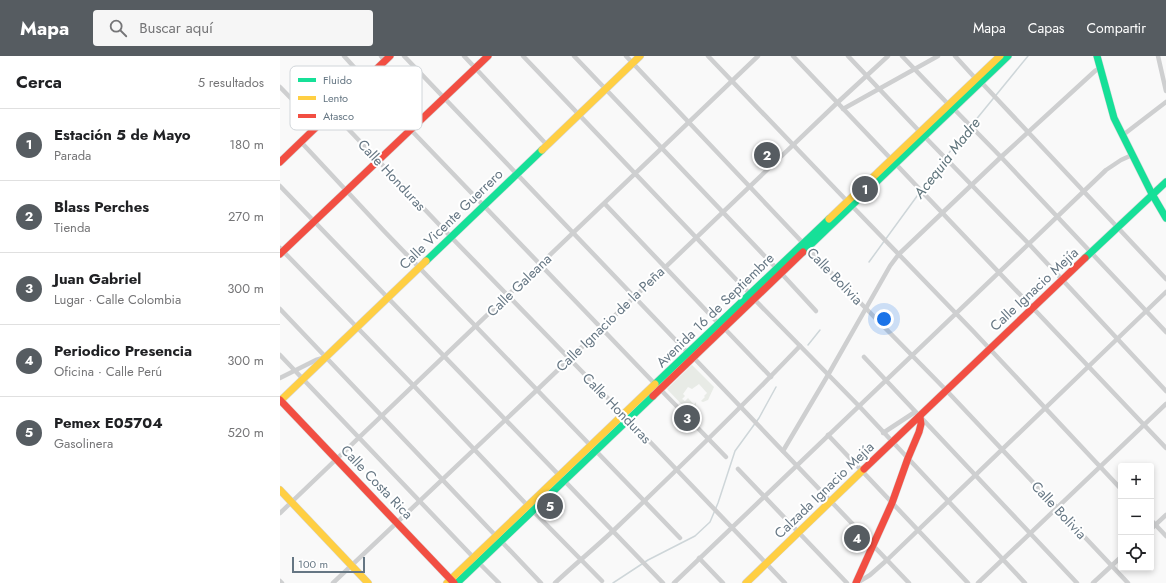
<!DOCTYPE html>
<html lang="es">
<meta charset="utf-8">
<style>
:root{--surface:#fff;--page:#f6f6f6;--text:#202124;--muted:#757577;--line:#e0e0e0;--accent:#565c61}
body{margin:0;font-family:Jost,sans-serif;background:var(--page);color:var(--text)}
.controls{position:absolute;right:12px;bottom:12px;display:grid;overflow:hidden;border-radius:4px;box-shadow:0 2px 6px #0003}
.controls button{width:36px;height:36px;display:grid;place-items:center;padding:0;border:0;border-bottom:1px solid var(--line);background:var(--surface);color:var(--text);font:20px sans-serif}
.scale{position:absolute;left:12px;bottom:10px;width:73px;box-sizing:border-box;padding-left:4px;border:2px solid #657683;border-top:0;font-size:11px;line-height:14px;white-space:nowrap;color:#657683;-webkit-text-stroke:3px #fff;paint-order:stroke}
.you{position:absolute;left:604px;top:263px;width:14px;height:14px;margin:-10px;border:3px solid #fff;border-radius:50%;background:#1a73e8;box-shadow:0 0 0 6px #1a73e833}
.badge{display:grid;place-items:center;width:26px;height:26px;border-radius:50%;background:var(--accent);color:#fff;font-size:13px;font-weight:700}
.pin{position:absolute;translate:-50% -50%;border:2px solid #fff;box-shadow:0 1px 4px #0006}
.list{margin:0;padding:0;list-style:none}
h2{display:flex;justify-content:space-between;align-items:center;height:52px;margin:0;padding:0 16px;font-size:17px}
h2 small{font-size:13px;font-weight:400;color:var(--muted)}
.list li{display:grid;grid-template-columns:26px 1fr auto;gap:12px;align-items:center;box-sizing:border-box;height:72px;padding:0 16px;border-top:1px solid var(--line)}
.list b{display:block;font-size:15px;white-space:nowrap}
.list p{margin:0;font-size:13px;white-space:nowrap;color:var(--muted)}
.list em{font-size:13px;font-style:normal;color:var(--muted)}
.icon{flex:none;width:22px;height:22px;fill:none;stroke:currentColor;stroke-width:2;stroke-linecap:round;stroke-linejoin:round}
.map{position:relative;flex:none;width:886px;height:527px;overflow:hidden}
header{display:flex;align-items:center;gap:24px;box-sizing:border-box;height:56px;padding:0 20px;background:var(--accent);color:#fff}
header strong{font-size:19px}
nav{display:flex;gap:22px;margin-inline-start:auto;font-size:14px}
.search{width:280px;height:36px;background:var(--page);display:flex;align-items:center;gap:10px;box-sizing:border-box;padding:0 14px;border-radius:4px;color:var(--muted);font-size:15px}
main{display:flex}
aside{flex:1;background:var(--surface)}
.map>svg:first-child{display:block}
.green{fill:#e8ebe6}
.lines{fill:none;stroke-linecap:round;stroke-linejoin:round}
.stream{stroke:#ced6d9;stroke-width:1.5}
.fast-casing{stroke:#d5d6d7;stroke-width:8}
.slow-casing{stroke:#d5d6d7;stroke-width:8}
.jam-casing{stroke:#d5d6d7;stroke-width:8}
.street{stroke:#cecfd0;stroke-width:4.5}
.fast{stroke:#16e098;stroke-width:7}
.slow{stroke:#ffcf43;stroke-width:7}
.jam{stroke:#f24e42;stroke-width:7}
.labels{text-anchor:middle;stroke-width:4;stroke-linejoin:round;paint-order:stroke}
.street-label{font-size:14px;fill:#657683;stroke:#fff}
.water-label{font-size:15px;font-style:italic;fill:#60757c;stroke:#fff}
.key{fill:#fff;stroke:#d1d6da;stroke-width:1}
.key-label{font-size:11px;fill:#657683}
</style>
<header>
<strong>Mapa</strong>
<div class="search"><svg class="icon" aria-label="search" viewBox="0 0 24 24"><circle cx="10" cy="10" r="6"/><path d="M15 15l6 6"/></svg>Buscar aquí</div>
<nav><a>Mapa</a><a>Capas</a><a>Compartir</a></nav>
</header>
<main>
<aside>
<h2>Cerca<small>5 resultados</small></h2>
<ul class="list">
<li><span class="badge">1</span><div><b>Estación 5 de Mayo</b><p>Parada</p></div><em>180 m</em></li>
<li><span class="badge">2</span><div><b>Blass Perches</b><p>Tienda</p></div><em>270 m</em></li>
<li><span class="badge">3</span><div><b>Juan Gabriel</b><p>Lugar · Calle Colombia</p></div><em>300 m</em></li>
<li><span class="badge">4</span><div><b>Periodico Presencia</b><p>Oficina · Calle Perú</p></div><em>300 m</em></li>
<li><span class="badge">5</span><div><b>Pemex E05704</b><p>Gasolinera</p></div><em>520 m</em></li>
</ul>
</aside>
<div class="map">
<svg width="886" height="527" viewBox="0 0 886 527">
<rect width="100%" height="100%" fill="#f9f9f9"/>
<path class="green" d="M412,309L434,331L428,344L423,346L421,345L425,341L424,340L427,337L419,328L412,333L408,331L403,338L405,340L402,343L405,345L408,342L414,349L416,346V350L407,354L387,333Z"/>
<g class="lines">
<g class="stream">
<path d="M642,133L663,104L748,0"/>
<path d="M589,206L640,136"/>
<path d="M528,289L540,274"/>
<path d="M333,527L368,504L415,480L430,466L438,447L455,395L479,362L496,331"/>
</g>
<g class="fast-casing">
<g id="fast">
<path d="M817,0L834,62L872,138L886,162"/>
<path d="M523,196L728,0"/>
<path d="M805,202L886,126"/>
<path d="M146,205L262,94"/>
<path d="M375,328L549,163"/>
<path d="M177,527L373,340"/>
</g>
</g>
<g class="slow-casing">
<g id="slow">
<path d="M262,94L360,0"/>
<path d="M549,163L720,0"/>
<path d="M0,345L146,205"/>
<path d="M0,434L88,527"/>
<path d="M167,527L375,328"/>
<path d="M466,527L584,413"/>
</g>
</g>
<g class="jam-casing">
<g id="jam">
<path d="M0,106L110,0"/>
<path d="M0,198L208,0"/>
<path d="M373,340L523,196"/>
<path d="M0,344L174,527"/>
<path d="M584,413L805,202"/>
<path d="M576,527L612,447L628,402L639,376L641,368L640,361"/>
</g>
</g>
<g class="street">
<path d="M64,0L131,74L375,328"/>
<path d="M101,0L105,5"/>
<path d="M124,0L408,297"/>
<path d="M184,0L267,89"/>
<path d="M243,0L470,238"/>
<path d="M294,0L497,213"/>
<path d="M346,0L558,224L666,334L848,527"/>
<path d="M428,0L567,145"/>
<path d="M513,0L886,392"/>
<path d="M568,0L640,76"/>
<path d="M622,0L669,49"/>
<path d="M675,0L696,23"/>
<path d="M878,0L886,35"/>
<path d="M701,26L886,223"/>
<path d="M0,31L38,70"/>
<path d="M673,52L721,101L886,276"/>
<path d="M563,53L658,0"/>
<path d="M52,56L171,181L352,367L505,527"/>
<path d="M843,79L886,46"/>
<path d="M644,80L749,188L886,335"/>
<path d="M21,86L104,175L311,390"/>
<path d="M0,130L383,527"/>
<path d="M325,148L439,268"/>
<path d="M572,150L693,275L841,433"/>
<path d="M0,192L134,330L248,450"/>
<path d="M501,217L536,255"/>
<path d="M474,243L579,350L745,527"/>
<path d="M0,253L216,480"/>
<path d="M444,272L491,321"/>
<path d="M0,299L194,502"/>
<path d="M413,301L629,527"/>
<path d="M584,301L797,527"/>
<path d="M0,322L36,304L43,302"/>
<path d="M380,333L446,401"/>
<path d="M603,377L635,356"/>
<path d="M548,379L688,527"/>
<path d="M316,395L400,482"/>
<path d="M503,395L548,319L610,210L619,198L721,101L815,15L820,12"/>
<path d="M458,413L567,527"/>
<path d="M253,455L322,525"/>
<path d="M0,457L478,0"/>
<path d="M871,464L886,480"/>
<path d="M871,473L886,459"/>
<path d="M221,485L261,527"/>
<path d="M419,502L443,527"/>
<path d="M198,506L219,527"/>
<path d="M0,525L2,527"/>
<path d="M53,527L258,333L557,47L608,0"/>
<path d="M275,527C294,509 315,492 334,474C397,414 460,353 520,290"/>
<path d="M394,527L826,114L841,104L852,99"/>
<path d="M577,527L590,519L607,504L886,236"/>
<path d="M698,527L886,348"/>
<path d="M813,527L841,501"/>
</g>
<use href="#fast" class="fast"/>
<use href="#slow" class="slow"/>
<use href="#jam" class="jam"/>
</g>
<g class="labels">
<g class="street-label">
<text transform="translate(112 119) rotate(47)" y="5">Calle Honduras</text>
<text transform="translate(171 163) rotate(-44)" y="5">Calle Vicente Guerrero</text>
<text transform="translate(555 220) rotate(46)" y="5">Calle Bolivia</text>
<text transform="translate(239 229) rotate(-44)" y="5">Calle Galeana</text>
<text transform="translate(754 233) rotate(-43)" y="5">Calle Ignacio Mejía</text>
<text transform="translate(435 254) rotate(-44)" y="5">Avenida 16 de Septiembre</text>
<text transform="translate(330 263) rotate(-44)" y="5">Calle Ignacio de la Peña</text>
<text transform="translate(337 352) rotate(46)" y="5">Calle Honduras</text>
<text transform="translate(97 426) rotate(46)" y="5">Calle Costa Rica</text>
<text transform="translate(544 434) rotate(-44)" y="5">Calzada Ignacio Mejía</text>
<text transform="translate(779 454) rotate(47)" y="5">Calle Bolivia</text>
</g>
<g class="water-label">
<text transform="translate(667 102) rotate(-52)" y="5">Acequia Madre</text>
</g>
</g>
<rect x="10" y="10" width="132" height="64" rx="6" class="key"/>
<rect x="18" y="22" width="18" height="4" fill="#16e098"/>
<rect x="18" y="40" width="18" height="4" fill="#ffcf43"/>
<rect x="18" y="58" width="18" height="4" fill="#f24e42"/>
<g class="key-label">
<text x="43" y="28">Fluido</text>
<text x="43" y="46">Lento</text>
<text x="43" y="64">Atasco</text>
</g>
</svg>
<div class="controls">
<button>+</button>
<button>−</button>
<button><svg class="icon" aria-label="locate" viewBox="0 0 24 24"><circle cx="12" cy="12" r="6"/><path d="M12 2v4M12 18v4M2 12h4M18 12h4"/></svg></button>
</div>
<div class="scale">100 m</div>
<div class="you"></div>
<div class="pin badge" style="left:585px;top:133px">1</div>
<div class="pin badge" style="left:487px;top:99px">2</div>
<div class="pin badge" style="left:407px;top:362px">3</div>
<div class="pin badge" style="left:577px;top:482px">4</div>
<div class="pin badge" style="left:270px;top:450px">5</div>
</div>
</main>
